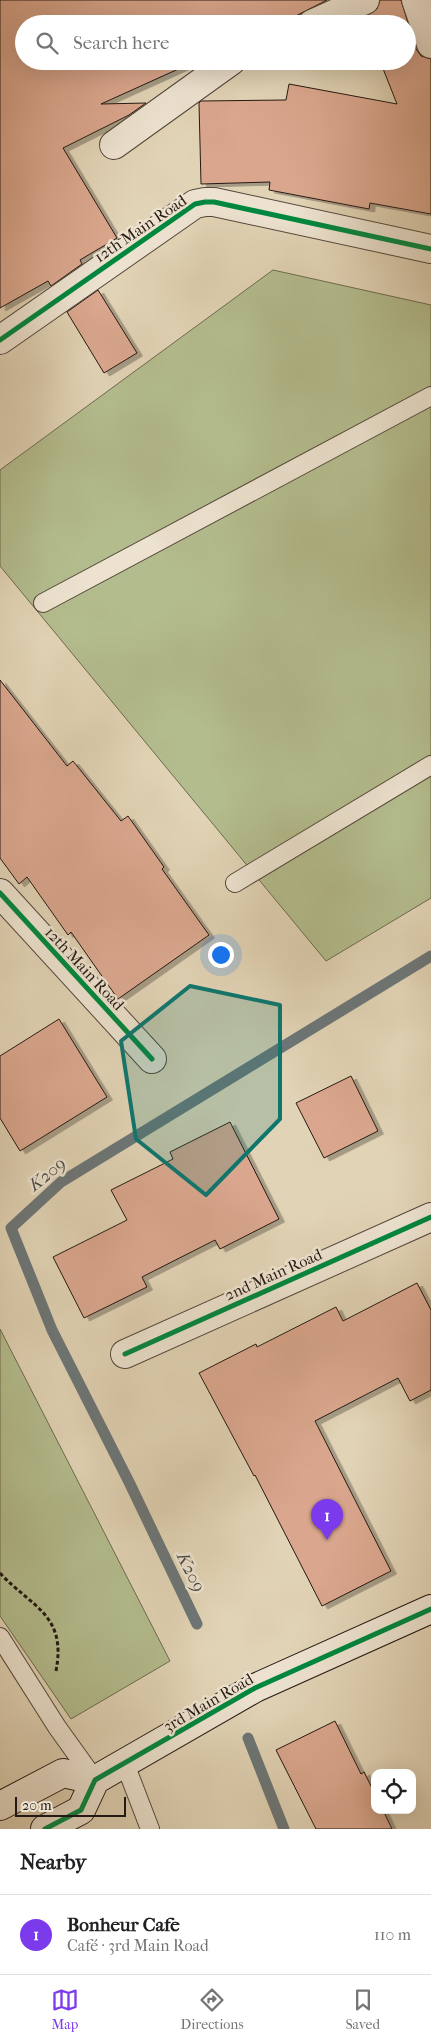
<!DOCTYPE html>
<meta charset="utf-8">
<style>
:root{--surface:#fff;--page:#f6f6f6;--text:#202124;--muted:#757577;--line:#e0e0e0;--accent:#7c3aed}
body{margin:0;font-family:"IM FELL French Canon",serif;background:var(--page);color:var(--text)}
.controls{position:absolute;right:15px;bottom:15px;display:grid;overflow:hidden;border-radius:10px;box-shadow:0 5px 20px #0002}
.controls button{width:45px;height:45px;display:grid;place-items:center;padding:0;border:0;border-bottom:1px solid var(--line);background:var(--surface);color:var(--text);font:25px sans-serif}
.scale{position:absolute;left:15px;bottom:12px;width:111px;box-sizing:border-box;padding-left:5px;border:2px solid #251913;border-top:0;font-size:14px;line-height:18px;white-space:nowrap;color:#251913;-webkit-text-stroke:4px #ece2cf;paint-order:stroke}
.you{position:absolute;left:220px;top:954px;width:18px;height:18px;margin:-12px;border:4px solid #fff;border-radius:50%;background:#1a73e8;box-shadow:0 0 0 8px #1a73e833}
.badge{display:grid;place-items:center;width:32px;height:32px;border-radius:50%;background:var(--accent);color:#fff;font-size:16px;font-weight:700}
.pin{position:absolute;translate:-50% -41px;filter:drop-shadow(0 1px 2px #0008)}
.pin::after{content:'';position:absolute;top:26px;width:18px;height:15px;background:inherit;clip-path:polygon(0 0,100% 0,50% 100%)}
.list{margin:0;padding:0;list-style:none}
h2{display:flex;justify-content:space-between;align-items:center;height:65px;margin:0;padding:0 20px;font-size:21px}
h2 small{font-size:16px;font-weight:400;color:var(--muted)}
.list li{display:grid;grid-template-columns:32px 1fr auto;gap:15px;align-items:center;box-sizing:border-box;height:80px;padding:0 20px;border-top:1px solid var(--line)}
.list b{display:block;font-size:19px;white-space:nowrap}
.list p{margin:0;font-size:16px;white-space:nowrap;color:var(--muted)}
.list em{font-size:16px;font-style:normal;color:var(--muted)}
.icon{flex:none;width:28px;height:28px;fill:none;stroke:currentColor;stroke-width:2;stroke-linecap:round;stroke-linejoin:round}
.map{position:relative;flex:none;width:431px;height:1829px;overflow:hidden}
.search{position:absolute;background:var(--surface);box-shadow:0 5px 20px #0002;left:15px;right:15px;top:15px;height:55px;display:flex;align-items:center;gap:12px;box-sizing:border-box;padding:0 18px;border-radius:28px;color:var(--muted);font-size:19px}
.sheet{height:145px;background:var(--surface)}
nav{display:flex;justify-content:space-around;align-items:center;box-sizing:border-box;height:70px;border-top:1px solid var(--line);background:var(--surface);font-size:14px;color:var(--muted)}
nav a{display:grid;justify-items:center;gap:2px}
nav .on{color:var(--accent)}
.map>svg:first-child{display:block}
.green{fill:#b3bc8d;stroke:#6c6a50}
.lines{fill:none;stroke-linecap:round;stroke-linejoin:round}
.stream{stroke:#6c7677;stroke-width:11}
.building{fill:#daa78e;stroke:#251913;filter:url(#shadow)}
.lane-casing{stroke:#54483c;stroke-width:20}
.street-casing{stroke:#54483c;stroke-width:30}
.secondary-casing{stroke:#251913;stroke-width:30}
.path{stroke:#251913;stroke-width:3;stroke-dasharray:4 2.5;stroke-linecap:butt}
.lane{stroke:#ece2cf;stroke-width:18}
.street{stroke:#ece2cf;stroke-width:28}
.secondary{stroke:#ece2cf;stroke-width:28}
.cycleway-casing{stroke:#ece2cf;stroke-width:8}
.cycleway{stroke:#00873e;stroke-width:5}
.marked{fill:#0f766e;fill-opacity:0.2;stroke:#0f766e;stroke-width:4;stroke-linejoin:round}
.labels{text-anchor:middle;stroke-width:5;stroke-linejoin:round;paint-order:stroke}
.street-label{font-size:16px;fill:#251913;stroke:#ece2cf}
.water-label{font-size:18px;font-style:italic;fill:#484845;stroke:#ece2cf}
</style>
<div class="map">
<svg width="431" height="1829" viewBox="0 0 431 1829">
<defs>
<filter id="shadow"><feDropShadow dx="5.5" dy="3" stdDeviation="0" flood-color="#0004"/></filter>
</defs>
<rect width="100%" height="100%" fill="#e1d3b5"/>
<filter id="stains"><feTurbulence type="fractalNoise" baseFrequency=".004" numOctaves="4"/><feColorMatrix values="0 0 0 0 .2 0 0 0 0 .09 0 0 0 0 .02 0 0 0 .5 -.17"/></filter>
<radialGradient id="worn" r=".72"><stop offset=".6" stop-color="#630" stop-opacity="0"/><stop offset="1" stop-color="#630" stop-opacity=".3"/></radialGradient>
<g class="green">
<path d="M273,270L431,305V898L326,961L0,566V470Z"/>
<path d="M0,1329L170,1661L71,1719L0,1616Z"/>
</g>
<g class="lines">
<g class="stream">
<path d="M197,1624L129,1482L52,1330L11,1228L61,1182L431,956"/>
<path d="M248,1738L284,1829"/>
</g>
</g>
<g class="building">
<path d="M0,0H327L280,24H24V61H196L101,104L146,103L129,115L63,148L117,238L80,260L82,264L51,286L48,281L0,308Z"/>
<path d="M380,0H401L416,49L421,56L431,59V214L370,203L369,209L269,190L270,182L201,184L199,103L201,101L286,100L289,84L397,104L380,61H407V24H364L362,18L377,9Z"/>
<path d="M98,290L137,353L104,373L67,312Z"/>
<path d="M0,680L67,766L73,761L121,821L128,816L164,867L162,869L209,935L118,999L71,932L68,935L27,877L19,884L0,858Z"/>
<path d="M59,1019L107,1097L20,1151L0,1118V1056Z"/>
<path d="M351,1076L378,1131L324,1158L296,1103Z"/>
<path d="M230,1122L279,1219L220,1249L215,1240L142,1277L147,1287L84,1318L53,1257L127,1220L111,1190L173,1159L170,1152Z"/>
<path d="M417,1283L431,1310V1390L410,1401L398,1378L315,1421L391,1571L322,1606L255,1475L254,1476L199,1373L256,1344L257,1347L336,1307L343,1321Z"/>
<path d="M335,1721L361,1774L364,1772L375,1794V1810H383L392,1829H316L276,1750Z"/>
</g>
<g class="lines">
<g class="lane-casing">
<g id="lane">
<path d="M43,603L431,396"/>
<path d="M235,883L431,765"/>
<path d="M0,1637L57,1727L95,1780"/>
<path d="M125,1764L150,1829"/>
</g>
</g>
<g class="street-casing">
<g id="street">
<path d="M416,0L431,44"/>
<path d="M312,24L365,0"/>
<path d="M114,145L231,61"/>
<path d="M0,340L195,204L205,202H214L431,249"/>
<path d="M0,893L152,1059"/>
<path d="M125,1354L431,1217"/>
</g>
</g>
<g class="secondary-casing">
<g id="secondary">
<path d="M0,1806L63,1773L95,1780"/>
<path d="M45,1829L81,1810L95,1780L255,1688L431,1609"/>
</g>
</g>
<path class="path" d="M0,1573C31,1607 67,1614 56,1671"/>
<use href="#lane" class="lane"/>
<use href="#street" class="street"/>
<use href="#secondary" class="secondary"/>
<g class="cycleway-casing">
<g id="cycleway">
<path d="M0,340L195,204L205,202H214L431,249"/>
<path d="M0,893L152,1059"/>
<path d="M125,1354L431,1217"/>
<path d="M45,1829L81,1810L95,1780L255,1688L431,1609"/>
</g>
</g>
<use href="#cycleway" class="cycleway"/>
</g>
<path class="marked" d="M190,986L280,1005V1119L206,1195L136,1139L121,1041Z"/>
<g class="labels">
<g class="street-label">
<text transform="translate(140 228) rotate(-34)" y="6">12th Main Road</text>
<text transform="translate(85 968) rotate(47)" y="6">12th Main Road</text>
<text transform="translate(273 1274) rotate(-24)" y="6">2nd Main Road</text>
<text transform="translate(208 1702) rotate(-30)" y="6">3rd Main Road</text>
</g>
<g class="water-label">
<text transform="translate(47 1174) rotate(-38)" y="6">K209</text>
<text transform="translate(191 1572) rotate(64)" y="6">K209</text>
</g>
</g>
<rect width="100%" height="100%" filter="url(#stains)"/>
<rect width="100%" height="100%" fill="url(#worn)"/>
</svg>
<div class="controls">
<button><svg class="icon" aria-label="locate" viewBox="0 0 24 24"><circle cx="12" cy="12" r="6"/><path d="M12 2v4M12 18v4M2 12h4M18 12h4"/></svg></button>
</div>
<div class="scale">20 m</div>
<div class="you"></div>
<div class="pin badge" style="left:327px;top:1540px">1</div>
<div class="search"><svg class="icon" aria-label="search" viewBox="0 0 24 24"><circle cx="10" cy="10" r="6"/><path d="M15 15l6 6"/></svg>Search here</div>
</div>
<section class="sheet">
<h2>Nearby<small></small></h2>
<ul class="list">
<li><span class="badge">1</span><div><b>Bonheur Cafe</b><p>Café · 3rd Main Road</p></div><em>110 m</em></li>
</ul>
</section>
<nav>
<a class="on"><svg class="icon" aria-label="map" viewBox="0 0 24 24"><path d="M3 6l6-2 6 2 6-2v14l-6 2-6-2-6 2zM9 4v14M15 6v14"/></svg>Map</a>
<a><svg class="icon" aria-label="directions" viewBox="0 0 24 24"><path d="M12 3l9 9-9 9-9-9zM9 14v-3h6M13 9l2 2-2 2"/></svg>Directions</a>
<a><svg class="icon" aria-label="saved" viewBox="0 0 24 24"><path d="M7 4h10v16l-5-4-5 4z"/></svg>Saved</a>
</nav>
